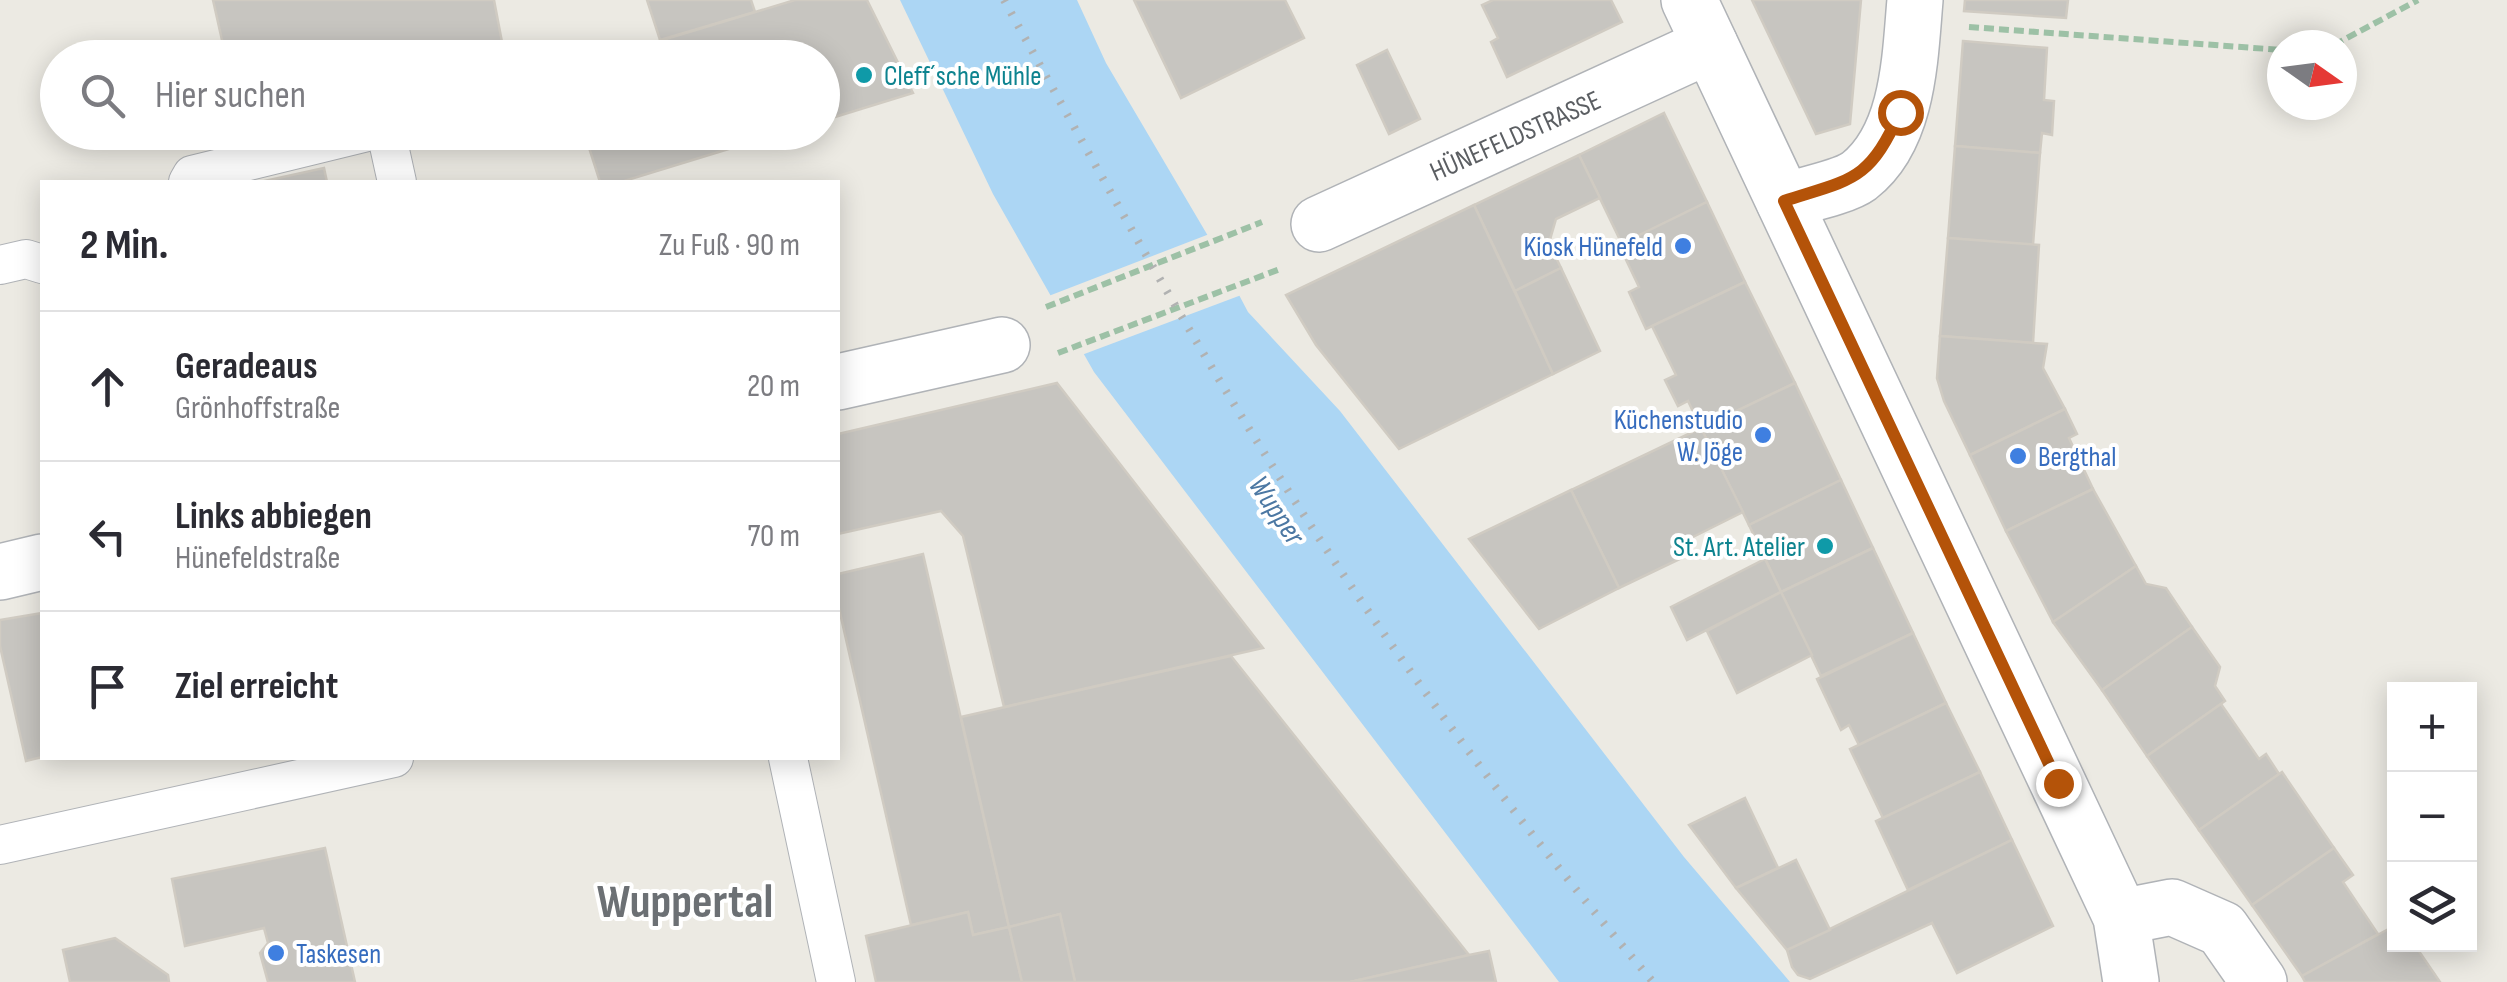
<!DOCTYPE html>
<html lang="de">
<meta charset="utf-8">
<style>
:root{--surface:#fff;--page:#f2f2f3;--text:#2b2b33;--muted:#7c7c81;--line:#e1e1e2}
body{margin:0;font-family:"Sofia Sans Condensed",sans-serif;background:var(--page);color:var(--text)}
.controls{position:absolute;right:30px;bottom:30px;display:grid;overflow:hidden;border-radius:0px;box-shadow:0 5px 25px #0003}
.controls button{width:90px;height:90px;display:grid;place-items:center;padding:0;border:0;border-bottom:2px solid var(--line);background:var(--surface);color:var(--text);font:50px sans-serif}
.compass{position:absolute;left:2267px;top:30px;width:90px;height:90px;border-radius:50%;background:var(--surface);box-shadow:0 5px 25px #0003;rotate:104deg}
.stop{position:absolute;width:30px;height:30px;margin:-22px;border:8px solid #b45309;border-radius:50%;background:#fff}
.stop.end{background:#b45309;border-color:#fff;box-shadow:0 2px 10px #0008}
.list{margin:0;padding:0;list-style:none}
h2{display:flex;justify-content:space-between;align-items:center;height:130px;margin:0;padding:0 40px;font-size:42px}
h2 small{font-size:32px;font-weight:400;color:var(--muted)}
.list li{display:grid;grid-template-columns:65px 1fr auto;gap:30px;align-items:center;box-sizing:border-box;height:150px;padding:0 40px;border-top:2px solid var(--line)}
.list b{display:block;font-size:38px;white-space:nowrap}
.list p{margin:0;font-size:32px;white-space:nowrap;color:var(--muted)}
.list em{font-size:32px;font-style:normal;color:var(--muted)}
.icon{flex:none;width:55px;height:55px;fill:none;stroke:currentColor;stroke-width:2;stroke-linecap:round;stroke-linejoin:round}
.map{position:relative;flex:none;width:2507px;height:982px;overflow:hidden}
.search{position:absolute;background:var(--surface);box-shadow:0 5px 25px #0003;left:40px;top:40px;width:800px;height:110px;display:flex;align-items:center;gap:25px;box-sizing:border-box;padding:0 35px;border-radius:55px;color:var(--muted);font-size:38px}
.panel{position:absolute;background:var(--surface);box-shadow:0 5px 25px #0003;left:40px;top:180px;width:800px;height:580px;border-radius:0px}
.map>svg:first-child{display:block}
.water{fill:#acd6f4}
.pier{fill:#eceae3}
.building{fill:#c7c5c0;stroke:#d0cbc2;stroke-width:2.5}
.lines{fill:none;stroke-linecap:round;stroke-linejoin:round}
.service-casing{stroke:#b0b3b7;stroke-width:40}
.minor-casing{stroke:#b0b3b7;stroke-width:58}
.tertiary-casing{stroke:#b0b3b7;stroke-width:58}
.path{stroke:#9dc1a6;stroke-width:6;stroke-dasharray:10 5;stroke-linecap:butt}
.service{stroke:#fff;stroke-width:38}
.minor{stroke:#fff;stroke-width:55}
.tertiary{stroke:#fff;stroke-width:55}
.rail{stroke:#b1b2b2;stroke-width:8;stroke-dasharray:2.5 12;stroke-linecap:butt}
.route{stroke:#b45309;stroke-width:12}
.culture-dot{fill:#0f9aa8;stroke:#fff;stroke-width:4}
.shop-dot{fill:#3f7fe0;stroke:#fff;stroke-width:4}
.labels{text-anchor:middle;stroke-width:8;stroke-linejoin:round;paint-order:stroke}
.culture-label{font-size:28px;fill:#0d838f;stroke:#fff;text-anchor:start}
.street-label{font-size:28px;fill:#5b5e62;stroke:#fff}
.shop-label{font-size:28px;fill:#366cbe;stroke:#fff;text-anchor:end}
.water-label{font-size:30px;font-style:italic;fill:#4c78a3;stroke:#fff}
.town-label{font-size:48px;font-weight:bold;fill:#6c7074;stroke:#fff}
</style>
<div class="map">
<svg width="2507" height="982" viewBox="0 0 2507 982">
<rect width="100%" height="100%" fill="#eceae3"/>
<path class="water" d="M900,0H1077L1106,63L1208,236L1248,312L1340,411L1684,857L1790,982H1559L1094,372L993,194Z"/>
<path class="pier" d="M1212,233L1244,294L1079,356L1046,297Z"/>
<g class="building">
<path d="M213,0H494L502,42L432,58H226Z"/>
<path d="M647,0H751L755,12L660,40Z"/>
<path d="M795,0H867L913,93L822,121V58H603Z"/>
<path d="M1134,0H1285L1304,38L1181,98Z"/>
<path d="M1493,0H1611L1622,22L1507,77L1491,42L1498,38L1482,5Z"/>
<path d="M1752,0H1861L1850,124L1816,134Z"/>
<path d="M1965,0H2068L2066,18L1964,11Z"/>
<path d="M1963,41L2047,48L2044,100L2054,101L2052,135L2042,133L2040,153L1955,146Z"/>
<path d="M1387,50L1420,119L1389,134L1357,65Z"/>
<path d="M1664,113L1707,202L1622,244L1579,155Z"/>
<path d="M584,132H784L621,182H600Z"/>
<path d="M1955,146L2040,153L2033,245L1948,238Z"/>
<path d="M1579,155L1600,198L1556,219L1549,243L1561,268L1515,291L1474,205Z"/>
<path d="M324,168L327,182H260Z"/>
<path d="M1707,202L1745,282L1646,329L1629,292L1639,287L1619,245Z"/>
<path d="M1474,205L1553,374L1399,449L1316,345L1286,295Z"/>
<path d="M1948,238L2039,245L2033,343L1940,336Z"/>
<path d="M1561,268L1600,351L1553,374L1515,291Z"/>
<path d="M1745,282L1795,383L1701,428L1688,401L1678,406L1665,380L1676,375L1652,326Z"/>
<path d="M1940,336L2047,344L2043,368L2065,409L1970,455L1944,401L1937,378Z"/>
<path d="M1057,383L1263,648L1004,707L963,536L941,511L838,534V434Z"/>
<path d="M1795,383L1841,480L1749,525L1701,428Z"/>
<path d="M2065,409L2077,434L2069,438L2093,489L2006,531L1970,455Z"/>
<path d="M1701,428L1743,512L1685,541L1690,554L1619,588L1571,490Z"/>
<path d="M1841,480L1873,548L1781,592L1749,525Z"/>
<path d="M2093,489L2136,566L2053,622L2006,531Z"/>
<path d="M1571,490L1619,588L1539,629L1469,539Z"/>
<path d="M1873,548L1913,633L1821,676L1781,592Z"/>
<path d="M923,554L1009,927L973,935L968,912L911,925L838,604V574Z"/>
<path d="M1765,559L1781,592L1687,640L1671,607Z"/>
<path d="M2136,566L2146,584L2166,588L2192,627L2102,690L2053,622Z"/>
<path d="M1781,592L1812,655L1737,693L1707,631Z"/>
<path d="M42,613V757L26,761L0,646V620Z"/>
<path d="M2192,627L2220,667L2215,686L2225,701L2147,756L2102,690Z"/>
<path d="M1913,633L1946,703L1859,745L1849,725L1841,730L1817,679Z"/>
<path d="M1231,656L1469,955L1350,982H1075L1060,914L1009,927L961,717Z"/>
<path d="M1946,703L1980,772L1883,818L1850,749Z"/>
<path d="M2221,704L2259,759L2266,754L2279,774L2199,830L2147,756Z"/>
<path d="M1980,772L2012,840L1908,890L1876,821Z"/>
<path d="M2282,772L2334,848L2252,905L2199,830Z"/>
<path d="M1745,798L1778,868L1736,888L1689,825Z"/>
<path d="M2012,840L2053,926L1957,973L1932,923L1810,979L1798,975L1792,967L1787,950Z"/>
<path d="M325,848L355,982H268L260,953L268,943L264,928L185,946L172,879Z"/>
<path d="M2334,848L2353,875L2343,882L2378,934L2302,976L2252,905Z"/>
<path d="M1796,860L1830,930L1787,950L1736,888Z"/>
<path d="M968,912L973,935L1009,927L1022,982H876L866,936Z"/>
<path d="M1060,914L1075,982H1022L1009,927Z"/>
<path d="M2394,926V944H2414L2440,982H2305L2302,976Z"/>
<path d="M115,938L168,975L169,982H70L63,950Z"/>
<path d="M1489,951L1496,982H1350L1469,955Z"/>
</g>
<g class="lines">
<g class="service-casing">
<g id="service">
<path d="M386,132L397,182"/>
<path d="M188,182L192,175L367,132"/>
<path d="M0,265L26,259L42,264"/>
<path d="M788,758L836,982"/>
<path d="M0,845L394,758"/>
</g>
</g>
<g class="minor-casing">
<g id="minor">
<path d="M1784,201C1804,195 1844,187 1859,176C1909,137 1910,57 1915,0"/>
<path d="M1319,224L1710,45"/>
<path d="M838,382L1002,345"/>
<path d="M0,572L42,562"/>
<path d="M2121,917L2172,907L2222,929L2259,982"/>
</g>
</g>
<g class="tertiary-casing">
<path id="tertiary" d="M1689,0L2121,917L2131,982"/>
</g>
<g class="path">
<path d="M1969,27L2282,50"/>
<path d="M2334,45L2418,0"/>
<path d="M1046,307L1262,222"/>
<path d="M1058,353L1280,269"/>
</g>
<use href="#service" class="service"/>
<use href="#minor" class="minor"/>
<use href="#tertiary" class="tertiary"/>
<path class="rail" d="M1004,0C1089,154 1174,310 1268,459C1383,642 1513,818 1653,982"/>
</g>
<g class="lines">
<path class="route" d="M1900,112C1869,182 1852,179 1784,201L2058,783"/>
</g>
<g class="culture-dot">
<circle cx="864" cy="75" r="10"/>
<circle cx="1825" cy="546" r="10"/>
</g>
<g class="shop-dot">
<circle cx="1683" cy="246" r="10"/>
<circle cx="1763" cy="435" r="10"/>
<circle cx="2018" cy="456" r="10"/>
<circle cx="276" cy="953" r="10"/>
</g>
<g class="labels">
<g class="culture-label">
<text x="884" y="85">Cleff´sche Mühle</text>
<text x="1805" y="556" text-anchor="end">St. Art. Atelier</text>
</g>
<g class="street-label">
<text transform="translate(1515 135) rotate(-24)" y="10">HÜNEFELDSTRASSE</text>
</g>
<g class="shop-label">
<text x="1663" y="256">Kiosk Hünefeld</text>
<text x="1743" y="429">Küchenstudio<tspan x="1743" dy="32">W. Jöge</tspan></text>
<text x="2038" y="466" text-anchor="start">Bergthal</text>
<text x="296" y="963" text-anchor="start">Taskesen</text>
</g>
<g class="water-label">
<text transform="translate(1277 510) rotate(56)" y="10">Wupper</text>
</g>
<g class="town-label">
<text x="685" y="917">Wuppertal</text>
</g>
</g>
</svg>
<div class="controls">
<button>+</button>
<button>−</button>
<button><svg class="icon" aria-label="layers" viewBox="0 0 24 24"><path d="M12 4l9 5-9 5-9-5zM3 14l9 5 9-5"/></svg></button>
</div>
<svg class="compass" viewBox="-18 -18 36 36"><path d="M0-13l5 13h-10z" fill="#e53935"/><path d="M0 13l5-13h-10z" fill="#7c7c81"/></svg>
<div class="stop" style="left:1900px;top:112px"></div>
<div class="stop end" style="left:2058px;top:783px"></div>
<div class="search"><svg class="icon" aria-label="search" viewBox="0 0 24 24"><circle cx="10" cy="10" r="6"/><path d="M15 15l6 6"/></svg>Hier suchen</div>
<section class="panel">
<h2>2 Min.<small>Zu Fuß · 90 m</small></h2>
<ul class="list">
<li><svg class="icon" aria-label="ahead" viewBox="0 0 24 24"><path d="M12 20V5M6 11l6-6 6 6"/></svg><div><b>Geradeaus</b><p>Grönhoffstraße</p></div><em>20 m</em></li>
<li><svg class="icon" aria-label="left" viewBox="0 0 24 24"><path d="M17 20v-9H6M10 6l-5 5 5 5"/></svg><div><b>Links abbiegen</b><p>Hünefeldstraße</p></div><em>70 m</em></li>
<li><svg class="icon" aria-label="arrive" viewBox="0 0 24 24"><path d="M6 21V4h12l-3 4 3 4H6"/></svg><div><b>Ziel erreicht</b></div></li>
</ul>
</section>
</div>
